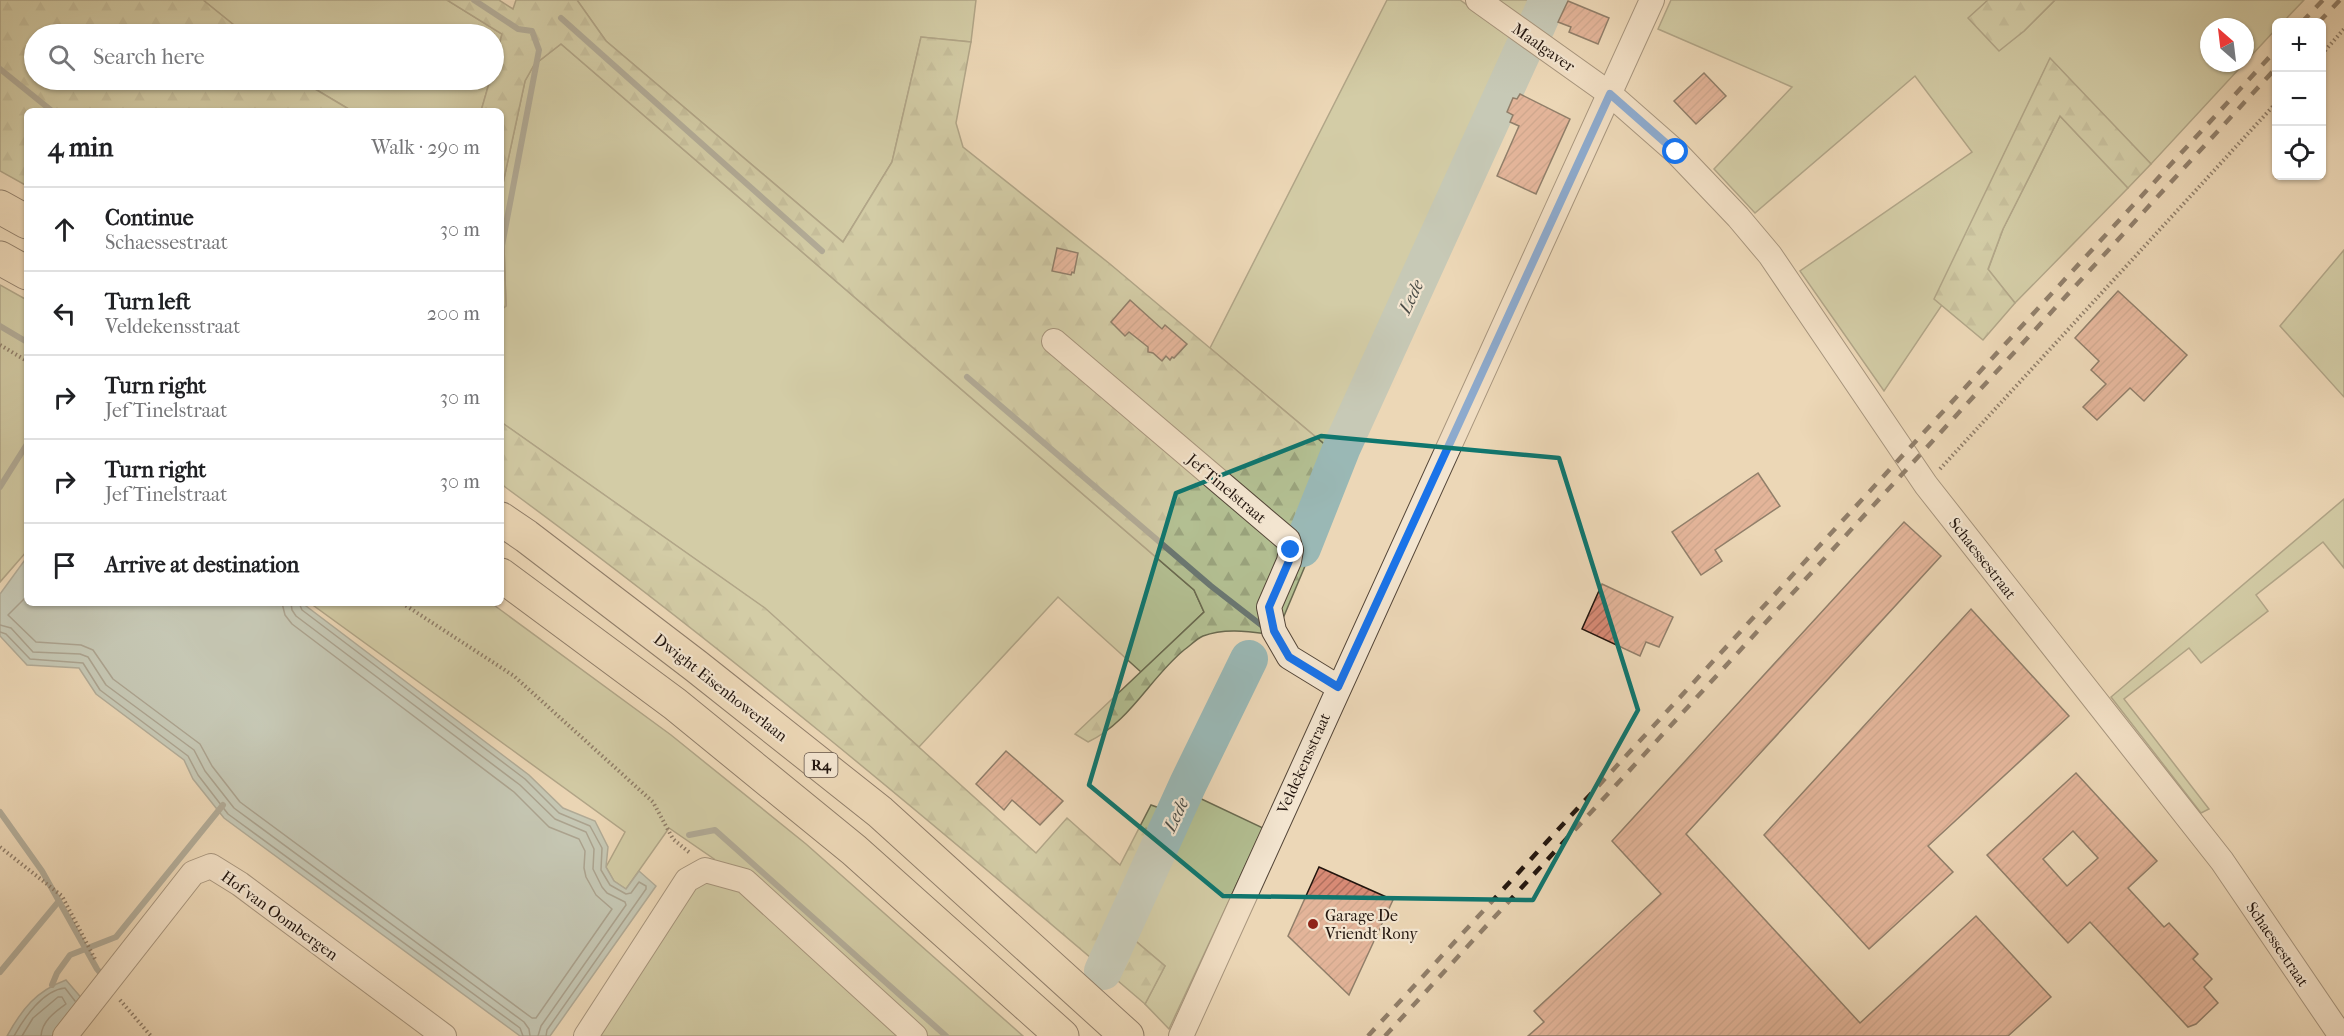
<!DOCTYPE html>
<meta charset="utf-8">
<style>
:root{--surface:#fff;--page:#f2f2f2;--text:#202124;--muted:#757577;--line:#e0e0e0}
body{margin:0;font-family:"IM FELL French Canon",serif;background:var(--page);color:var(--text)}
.controls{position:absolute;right:18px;top:18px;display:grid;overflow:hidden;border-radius:9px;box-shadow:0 2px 4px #0004}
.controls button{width:54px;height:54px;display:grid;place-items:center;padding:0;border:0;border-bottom:2px solid var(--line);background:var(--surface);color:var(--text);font:30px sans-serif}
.compass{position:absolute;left:2200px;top:18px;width:54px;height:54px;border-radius:50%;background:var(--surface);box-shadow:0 2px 4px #0004;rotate:332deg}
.stop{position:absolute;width:18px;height:18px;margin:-14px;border:4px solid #1a73e8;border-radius:50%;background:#fff}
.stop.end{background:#1a73e8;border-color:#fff;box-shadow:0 2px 6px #0008}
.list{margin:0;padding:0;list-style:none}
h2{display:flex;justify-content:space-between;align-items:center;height:78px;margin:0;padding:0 24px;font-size:26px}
h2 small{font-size:20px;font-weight:400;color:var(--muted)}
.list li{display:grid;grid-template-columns:39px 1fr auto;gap:18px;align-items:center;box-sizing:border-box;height:84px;padding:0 24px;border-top:2px solid var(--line)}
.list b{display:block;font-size:22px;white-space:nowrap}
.list p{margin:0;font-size:20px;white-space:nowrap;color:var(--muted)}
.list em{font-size:20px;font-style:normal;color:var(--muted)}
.icon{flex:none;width:33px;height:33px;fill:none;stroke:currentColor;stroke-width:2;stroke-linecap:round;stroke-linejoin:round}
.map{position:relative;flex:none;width:2344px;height:1036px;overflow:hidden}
.search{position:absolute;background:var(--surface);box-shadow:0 2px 4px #0004;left:24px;top:24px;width:480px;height:66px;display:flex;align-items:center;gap:15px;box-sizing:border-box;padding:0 21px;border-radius:33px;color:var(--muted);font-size:22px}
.panel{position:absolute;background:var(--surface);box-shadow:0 2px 4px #0004;left:24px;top:108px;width:480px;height:498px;border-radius:9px}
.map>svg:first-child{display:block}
.green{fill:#b3bf92;stroke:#6a6a50;stroke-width:1.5;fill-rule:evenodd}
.forest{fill:url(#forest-firs);stroke:#6a6a50;stroke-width:1.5}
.water{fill:#9ab8b5;stroke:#6a7772;stroke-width:1.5}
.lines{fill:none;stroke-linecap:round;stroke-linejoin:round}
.shore{stroke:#5e6662;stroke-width:1.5}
.stream{stroke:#6a7772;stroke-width:6}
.river{stroke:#9ab8b5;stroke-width:38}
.building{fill:url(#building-hatch);stroke:#22150e;stroke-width:1.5;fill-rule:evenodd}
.minor-casing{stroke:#544638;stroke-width:26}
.highway-casing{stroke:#22150e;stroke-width:35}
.path{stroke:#22150e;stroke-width:4;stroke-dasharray:1.5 3;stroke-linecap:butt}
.minor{stroke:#f3e5d0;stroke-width:24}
.highway{stroke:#ecd7b7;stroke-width:33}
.rail{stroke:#22150e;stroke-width:4.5;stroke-dasharray:10 10;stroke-linecap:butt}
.route{stroke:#1a73e8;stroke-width:8}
.marked{fill:none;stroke:#0f766e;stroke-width:4.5;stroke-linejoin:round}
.poi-dot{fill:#8f2418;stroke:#f3e5d0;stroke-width:2}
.labels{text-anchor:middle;stroke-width:4.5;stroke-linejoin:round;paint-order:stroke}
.shield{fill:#f3e5d0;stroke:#615348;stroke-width:1.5}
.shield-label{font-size:15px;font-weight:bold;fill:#22150e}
.street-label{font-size:16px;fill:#22150e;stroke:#f3e5d0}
.poi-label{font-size:16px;fill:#22150e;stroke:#f3e5d0;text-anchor:start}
.water-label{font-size:18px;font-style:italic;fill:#4c4e48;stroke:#f3e5d0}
</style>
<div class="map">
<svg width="2344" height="1036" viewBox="0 0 2344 1036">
<defs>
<pattern id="forest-firs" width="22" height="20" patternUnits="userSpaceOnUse" patternTransform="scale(1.5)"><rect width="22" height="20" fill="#b3bf92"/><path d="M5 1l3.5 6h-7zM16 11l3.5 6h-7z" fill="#9aa37d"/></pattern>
<pattern id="building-hatch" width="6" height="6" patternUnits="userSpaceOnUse" patternTransform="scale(1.5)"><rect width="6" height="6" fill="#d78a75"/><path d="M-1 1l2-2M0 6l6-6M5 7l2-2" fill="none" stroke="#ae705e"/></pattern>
</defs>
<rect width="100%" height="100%" fill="#ecd7b7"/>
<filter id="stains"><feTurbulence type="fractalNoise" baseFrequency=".00333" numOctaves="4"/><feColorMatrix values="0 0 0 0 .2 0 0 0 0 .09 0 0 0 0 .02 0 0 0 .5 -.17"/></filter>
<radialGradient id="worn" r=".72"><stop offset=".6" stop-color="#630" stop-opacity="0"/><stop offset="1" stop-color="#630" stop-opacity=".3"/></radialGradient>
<g class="green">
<path d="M203,0H447L502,34L494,65V34H245Z"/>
<path d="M577,0H976L971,42L921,37L892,162L843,242L606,41Z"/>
<path d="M1387,0H1460L1539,56L1348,464L1210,348Z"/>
<path d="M1495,0H1557L1543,32Z"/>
<path d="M1671,0H1988L1969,18L1999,50L2024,31L2055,0H2304L2283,22H2276V29L2151,164L2050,59L1935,299L1942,305L1884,391L1800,271L1972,152L1915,76L1755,213L1714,169L1792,87L1658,29ZM2209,27H2245V63H2209Z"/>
<path d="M561,44L1194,590L1204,612L1141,672L1058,597L919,747L764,608L501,422V310L506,306L502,188L525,81L534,65Z"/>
<path d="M300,80H490L481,111H352Z"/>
<path d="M2060,116L2128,188L2015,303L1988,270L2003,229Z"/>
<path d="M2344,250V397L2280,326Z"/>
<path d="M0,285L27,300V551L0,582Z"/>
<path d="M2344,499V568L2323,542L2256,595L2268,611L2201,663L2189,648L2124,699L2209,809L2201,813L2111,697Z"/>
<path d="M310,603H491L671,735L806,844L1023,1036H596L714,859L669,828L626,889L614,881L606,867L625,832Z"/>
<path d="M1193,795L1263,828L1169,1029L1145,1004L1165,966L1125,932Z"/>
</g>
<g class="forest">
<path d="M0,0H203L245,34H34V80H300L352,111H27V186L0,171Z"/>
<path d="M447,0H499L513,9L516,0H577L606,41L843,242L892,162L921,37L971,42L956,123L963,147L1110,264L1348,464L1276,635C1252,632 1226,627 1203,636C1196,639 1190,646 1184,650C1150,678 1129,723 1088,742L1075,734L1204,612L1194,590L561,44L534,65L525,81L502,188L506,306L501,310V111H481L490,80H494V65L502,34Z"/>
<path d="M1988,0H2055L2024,31L1999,51L1968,18Z"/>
<path d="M2050,58L2151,164L2128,188L2060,116L2003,229L1988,269L2015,303L1983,340L1934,299Z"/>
<path d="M501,422L765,608L1036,853L1067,818L1120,865L1151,805L1182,816L1125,932L1165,966L1145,1004C935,825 724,647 501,484Z"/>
</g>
<g class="water">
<path d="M27,557V603H302L529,775L563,808L595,821L608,847L606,867L614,881L626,889L639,871L656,886L550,1036H520L224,818L193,779L184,760L96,694L79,668L27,665L0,636V594Z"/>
<path d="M66,980L84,1001L63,1022L53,1036H7C22,1009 36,991 66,980Z"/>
</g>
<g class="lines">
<g class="shore">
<path d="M27,596L8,615L36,642L81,645L93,650L113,679L200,744L212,766L240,802L532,1018H536L612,909L596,895L586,877L584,868L585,851L579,839L549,827L514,792L292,624L285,615L282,603"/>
<path d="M291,603L292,610L296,616L520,785L555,819L586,832L594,849L593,869L602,887L607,893L625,902L626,905L541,1026L538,1036"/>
<path d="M299,603L302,610L525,779L559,813L590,826L602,848L601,870L610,885L626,894L631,893L639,882L646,886V889L547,1030L546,1036"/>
<path d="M0,625L11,628L33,652L80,654L88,657L106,685L194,750L205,771L234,808L524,1022L529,1029L530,1036"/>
<path d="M0,632L6,634L30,659L83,663L100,690L188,756L198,775L228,814L520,1028L523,1036"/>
<path d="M14,1036C24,1018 43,990 65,988L75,1001"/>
<path d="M22,1036L33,1018L58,997H62L66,1004C55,1012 42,1021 41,1036"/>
</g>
<g class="stream">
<path d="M474,0L518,29L532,31L539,50L501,251"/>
<path d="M561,18L822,251"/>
<path d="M0,69L52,111"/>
<path d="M0,326L27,342"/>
<path d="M967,377L1211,586L1265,628"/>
<path d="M0,487L27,444"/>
<path d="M0,812L42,871L97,969L105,979"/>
<path d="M689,835L715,830L946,1036"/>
<path d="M0,972L59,901"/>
<path d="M52,985L57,973L70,955L116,937L223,805"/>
</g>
<g class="river">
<path d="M1536,27L1548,0"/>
<path d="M1302,548L1342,447L1524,48"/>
<path d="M1103,971L1188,784L1249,659"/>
</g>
</g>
<g class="building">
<path d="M1568,1L1609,18L1598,44L1569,32L1571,27L1558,22Z"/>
<path d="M1704,73L1726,96L1696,124L1674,101Z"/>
<path d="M1520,94L1570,119L1536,194L1497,176L1519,126L1510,122L1513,115L1507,112L1513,98L1517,99Z"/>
<path d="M1057,248L1078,253L1074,273L1072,272L1071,275L1052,271Z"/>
<path d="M2118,291L2187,355L2144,401L2130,388L2097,420L2083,407L2106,384L2091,370L2099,361L2075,338Z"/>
<path d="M1130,300L1162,329L1165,325L1187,344L1174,358L1172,357L1170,360L1166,356L1162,361L1153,353L1148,352V347L1129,332L1125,336L1111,322Z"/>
<path d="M1758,473L1780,506L1715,550L1722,561L1701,575L1672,532Z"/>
<path d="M1904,522L1941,556L1686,834L1860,1023L1976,916L2051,997L2008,1036H1528L1544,1022L1534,1011L1661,894L1612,841Z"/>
<path d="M1602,584L1673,617L1659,647L1646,642L1640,656L1582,629Z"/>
<path d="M1971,609L2069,716L1928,846L1953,872L1869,949L1764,835Z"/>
<path d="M1006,751L1063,801L1040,825L1012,800L1004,810L976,784Z"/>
<path d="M2076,773L2157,861L2128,888L2164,927L2169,923L2198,954L2193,959L2212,979L2204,987L2218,1003L2196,1024L2188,1027L2090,922L2068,943L1987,855ZM2073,831L2098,858L2067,886L2043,859Z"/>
<path d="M1319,867L1393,900L1349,995L1288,936Z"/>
</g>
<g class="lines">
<g class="minor-casing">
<g id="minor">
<path d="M1478,0L1610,94L1676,152L1738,217L1770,255L1926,485L2222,861L2341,1036"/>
<path d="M1054,341L1288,540L1291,550L1289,561L1269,607L1274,631L1289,657L1338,687"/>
<path d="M65,1036L193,873L211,866L240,884L444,1036"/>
<path d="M586,1036L687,880L705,870L745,881L915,1036"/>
<path d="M1181,1036L1652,0"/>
</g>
</g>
<g class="highway-casing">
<g id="highway">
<path d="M0,207L27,222"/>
<path d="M0,258L27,273"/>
<path d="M501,519L526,536L696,666L880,812L1127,1036"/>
<path d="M501,575L675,704L854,850L1062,1036"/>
</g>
</g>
<g class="path">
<path d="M2322,54L2344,29"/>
<path d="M0,345L27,361"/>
<path d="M1940,469L2276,103"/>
<path d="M402,603L514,676L653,802L673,839L690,853"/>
<path d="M0,847L62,896L96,961"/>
<path d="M120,1000L151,1036"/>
</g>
<use href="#minor" class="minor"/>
<use href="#highway" class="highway"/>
<g class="rail">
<path d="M2302,22L2323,0"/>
<path d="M2319,22L2340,0"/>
<path d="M1368,1036L2276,50"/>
<path d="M1385,1036L2276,68"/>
</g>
</g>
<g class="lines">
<path class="route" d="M1291,550L1289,561L1269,607L1274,631L1289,657L1338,687L1610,94L1676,152"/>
</g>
<path d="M0 0H2344V1036H0ZM1321,436L1559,458L1638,710L1533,900L1223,896L1089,785L1176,493Z" fill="#ecd7b7" fill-opacity=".55" fill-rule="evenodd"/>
<path class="marked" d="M1321,436L1559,458L1638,710L1533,900L1223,896L1089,785L1176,493Z"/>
<circle class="poi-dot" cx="1313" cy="924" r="6"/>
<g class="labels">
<rect class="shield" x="804.5" y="753" width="33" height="24" rx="4.5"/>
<g class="shield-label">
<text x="821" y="770">R4</text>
</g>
<g class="street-label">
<text transform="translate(1544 47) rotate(35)" y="6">Maalgaver</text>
<text transform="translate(1227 488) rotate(40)" y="6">Jef Tinelstraat</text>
<text transform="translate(1983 558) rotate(52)" y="6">Schaessestraat</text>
<text transform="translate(721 687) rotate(38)" y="6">Dwight Eisenhowerlaan</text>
<text transform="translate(1303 763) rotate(-66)" y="6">Veldekensstraat</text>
<text transform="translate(280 915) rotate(36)" y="6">Hof van Oombergen</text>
<text transform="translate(2278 944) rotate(56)" y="6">Schaessestraat</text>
</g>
<g class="poi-label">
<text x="1325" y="921">Garage De<tspan x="1325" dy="18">Vriendt Rony</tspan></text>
</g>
<g class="water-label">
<text transform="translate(1411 297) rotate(-65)" y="6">Lede</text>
<text transform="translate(1176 815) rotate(-65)" y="6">Lede</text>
</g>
</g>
<rect width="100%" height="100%" filter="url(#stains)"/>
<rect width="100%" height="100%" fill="url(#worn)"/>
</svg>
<div class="controls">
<button>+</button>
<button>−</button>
<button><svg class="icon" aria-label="locate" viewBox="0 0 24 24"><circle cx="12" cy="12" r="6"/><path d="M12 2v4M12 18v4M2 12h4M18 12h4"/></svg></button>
</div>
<svg class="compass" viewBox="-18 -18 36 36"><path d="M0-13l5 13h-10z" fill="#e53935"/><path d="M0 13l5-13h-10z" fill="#757577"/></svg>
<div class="stop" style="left:1676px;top:152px"></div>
<div class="stop end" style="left:1291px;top:550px"></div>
<div class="search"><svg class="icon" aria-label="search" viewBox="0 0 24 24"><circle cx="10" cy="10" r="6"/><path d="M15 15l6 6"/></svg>Search here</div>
<section class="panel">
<h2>4 min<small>Walk · 290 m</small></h2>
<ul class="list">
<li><svg class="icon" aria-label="ahead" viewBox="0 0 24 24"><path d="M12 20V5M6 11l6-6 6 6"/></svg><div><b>Continue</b><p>Schaessestraat</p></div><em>30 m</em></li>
<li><svg class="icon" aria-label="left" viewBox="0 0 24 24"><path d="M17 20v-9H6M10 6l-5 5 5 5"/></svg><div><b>Turn left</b><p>Veldekensstraat</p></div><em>200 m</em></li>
<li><svg class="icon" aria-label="right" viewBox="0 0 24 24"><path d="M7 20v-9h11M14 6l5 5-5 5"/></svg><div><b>Turn right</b><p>Jef Tinelstraat</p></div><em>30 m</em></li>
<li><svg class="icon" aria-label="right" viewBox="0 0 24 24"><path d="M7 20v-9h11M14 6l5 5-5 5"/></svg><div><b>Turn right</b><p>Jef Tinelstraat</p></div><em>30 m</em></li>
<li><svg class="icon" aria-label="arrive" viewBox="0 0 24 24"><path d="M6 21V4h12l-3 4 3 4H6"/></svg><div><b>Arrive at destination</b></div></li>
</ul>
</section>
</div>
